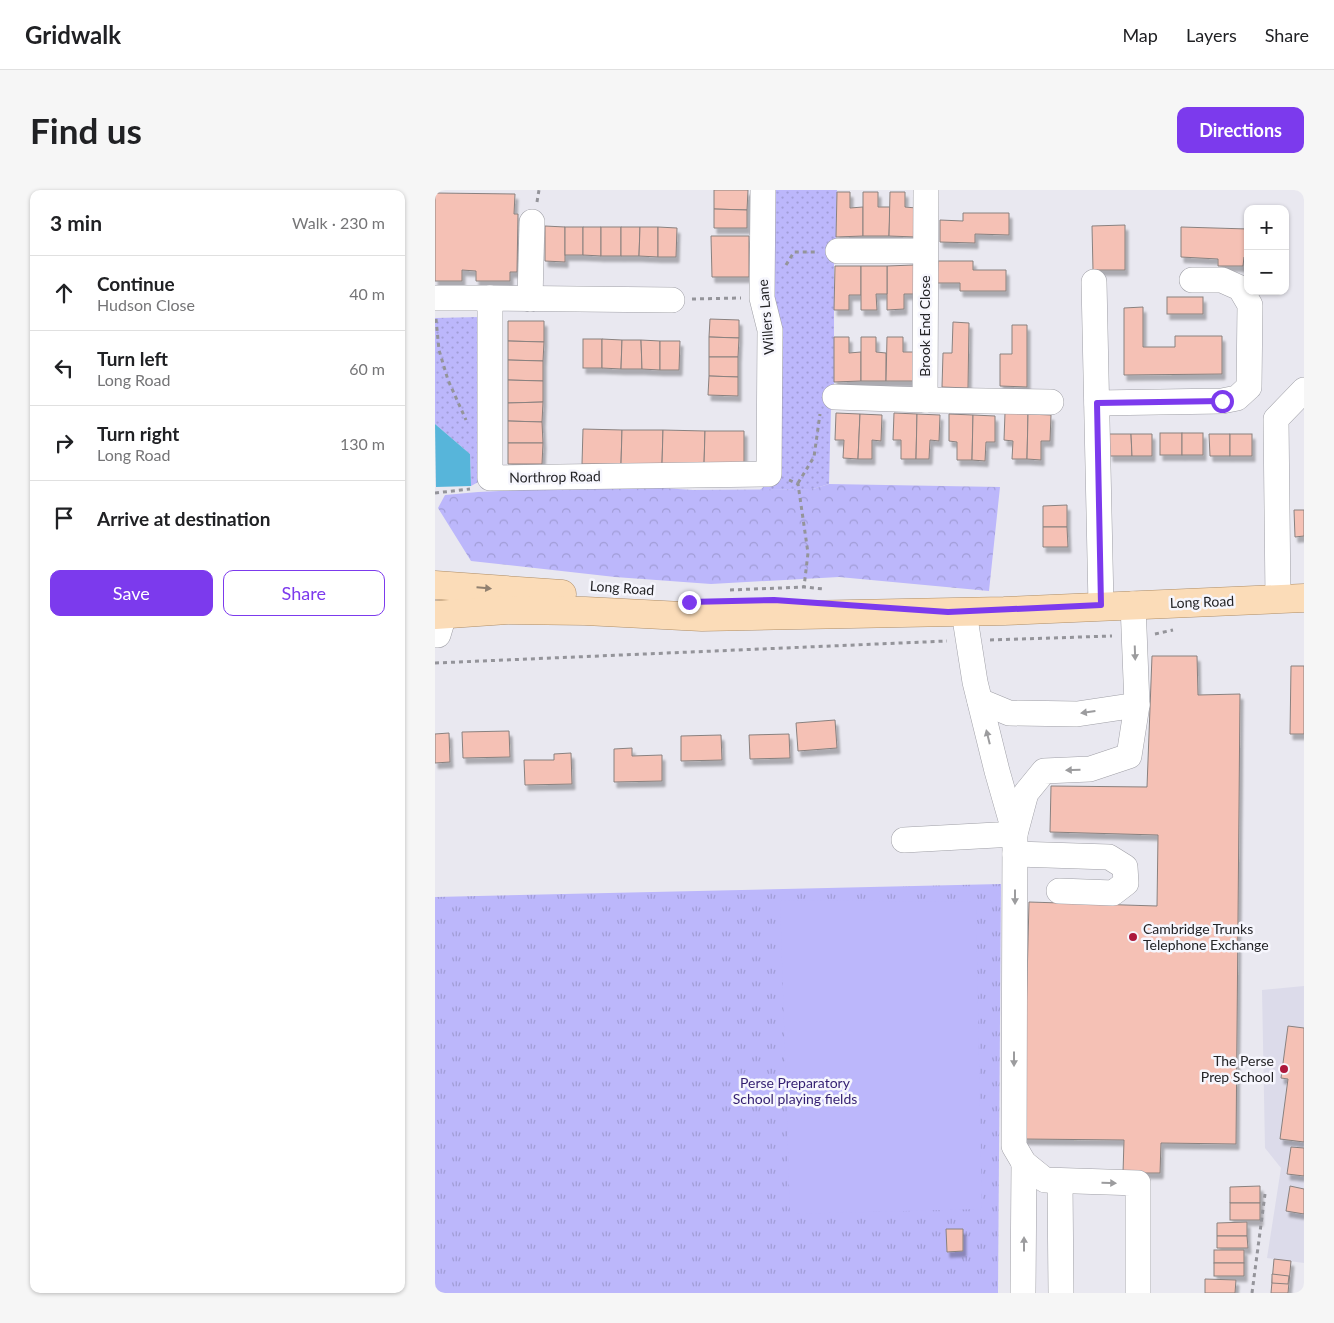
<!DOCTYPE html>
<meta charset="utf-8">
<style>
:root{--surface:#fff;--page:#f6f6f6;--text:#202124;--muted:#757577;--line:#e0e0e0;--accent:#7c3aed}
body{margin:0;font-family:Lato,sans-serif;background:var(--page);color:var(--text)}
.controls{position:absolute;right:15px;top:15px;display:grid;overflow:hidden;border-radius:10px;box-shadow:0 1px 4px #0004}
.controls button{width:45px;height:45px;display:grid;place-items:center;padding:0;border:0;border-bottom:1px solid var(--line);background:var(--surface);color:var(--text);font:25px sans-serif}
.stop{position:absolute;width:15px;height:15px;margin:-11px;border:4px solid #7c3aed;border-radius:50%;background:#fff}
.stop.end{background:#7c3aed;border-color:#fff;box-shadow:0 1px 5px #0008}
.list{margin:0;padding:0;list-style:none}
h2{display:flex;justify-content:space-between;align-items:center;height:65px;margin:0;padding:0 20px;font-size:21px}
h2 small{font-size:16px;font-weight:400;color:var(--muted)}
.list li{display:grid;grid-template-columns:32px 1fr auto;gap:15px;align-items:center;box-sizing:border-box;height:75px;padding:0 20px;border-top:1px solid var(--line)}
.list b{display:block;font-size:19px;white-space:nowrap}
.list p{margin:0;font-size:16px;white-space:nowrap;color:var(--muted)}
.list em{font-size:16px;font-style:normal;color:var(--muted)}
.actions{display:flex;gap:10px;padding:15px 20px}
.actions a{flex:1;padding:11px 0;border:1px solid var(--accent);border-radius:10px;text-align:center;font-size:18px;color:var(--accent)}
.actions .main{background:var(--accent);color:#fff}
.icon{flex:none;width:28px;height:28px;fill:none;stroke:currentColor;stroke-width:2;stroke-linecap:round;stroke-linejoin:round}
.map{position:relative;flex:none;width:869px;height:1103px;overflow:hidden;border-radius:10px}
header{display:flex;align-items:center;gap:30px;box-sizing:border-box;height:70px;padding:0 25px;background:var(--surface);border-bottom:1px solid var(--line)}
header strong{font-size:24px}
nav{display:flex;gap:28px;margin-inline-start:auto;font-size:18px}
.intro{display:flex;align-items:center;justify-content:space-between;box-sizing:border-box;height:120px;padding:0 30px}
h1{margin:0;font-size:35px}
.button{padding:12px 22px;border-radius:10px;background:var(--accent);color:#fff;font-size:18px;font-weight:700}
main{display:flex;gap:30px;padding:0 30px}
aside{flex:1;background:var(--surface);border-radius:10px;box-shadow:0 1px 4px #0004}
.map>svg:first-child{display:block}
.built{fill:#dcdbea}
.grass{fill:url(#grass-dots)}
.forest{fill:url(#forest-crowns)}
.park{fill:url(#park-tufts)}
.pitch{fill:#bcb7fb}
.water{fill:#57b5da}
.building{fill:#f5c1b5;stroke:#89817f;filter:url(#shadow)}
.lines{fill:none;stroke-linecap:round;stroke-linejoin:round}
.minor-casing{stroke:#9f9fa6;stroke-width:26}
.major-casing{stroke:#ae8d66;stroke-width:29}
.path{stroke:#94949a;stroke-width:3;stroke-dasharray:4 4;stroke-linecap:butt}
.minor{stroke:#fff;stroke-width:25}
.major{stroke:#fbdcb8;stroke-width:28}
.oneway{fill:#908070}
.oneway2{fill:#9c9c9e}
.route{stroke:#7c3aed;stroke-width:6}
.poi-dot{fill:#ac173b;stroke:#f6f6fd;stroke-width:2}
.labels{text-anchor:middle;stroke-width:5;stroke-linejoin:round;paint-order:stroke}
.street-label{font-size:14px;fill:#242427;stroke:#f6f6fd}
.poi-label{font-size:14px;fill:#242427;stroke:#f6f6fd;text-anchor:start}
.park-label{font-size:14px;fill:#331f71;stroke:#f6f6fd}
</style>
<header>
<strong>Gridwalk</strong>
<nav><a>Map</a><a>Layers</a><a>Share</a></nav>
</header>
<div class="intro"><h1>Find us</h1><a class="button">Directions</a></div>
<main>
<aside>
<h2>3 min<small>Walk · 230 m</small></h2>
<ul class="list">
<li><svg class="icon" aria-label="ahead" viewBox="0 0 24 24"><path d="M12 20V5M6 11l6-6 6 6"/></svg><div><b>Continue</b><p>Hudson Close</p></div><em>40 m</em></li>
<li><svg class="icon" aria-label="left" viewBox="0 0 24 24"><path d="M17 20v-9H6M10 6l-5 5 5 5"/></svg><div><b>Turn left</b><p>Long Road</p></div><em>60 m</em></li>
<li><svg class="icon" aria-label="right" viewBox="0 0 24 24"><path d="M7 20v-9h11M14 6l5 5-5 5"/></svg><div><b>Turn right</b><p>Long Road</p></div><em>130 m</em></li>
<li><svg class="icon" aria-label="arrive" viewBox="0 0 24 24"><path d="M6 21V4h12l-3 4 3 4H6"/></svg><div><b>Arrive at destination</b></div></li>
</ul>
<div class="actions"><a class="main">Save</a><a>Share</a></div>
</aside>
<div class="map">
<svg width="869" height="1103" viewBox="0 0 869 1103">
<defs>
<pattern id="grass-dots" width="8" height="8" patternUnits="userSpaceOnUse" patternTransform="scale(1.25)"><rect width="8" height="8" fill="#bcb7fb"/><path d="M2 2h.1M6 6h.1" fill="none" stroke="#a19dd7" stroke-width="1.8" stroke-linecap="round"/></pattern>
<pattern id="forest-crowns" width="20" height="18" patternUnits="userSpaceOnUse" patternTransform="scale(1.25)"><rect width="20" height="18" fill="#bcb7fb"/><path d="M2 6a3 3 0 1 1 6 0M12 15a3 3 0 1 1 6 0" fill="none" stroke="#a19dd7"/></pattern>
<pattern id="park-tufts" width="24" height="20" patternUnits="userSpaceOnUse" patternTransform="scale(1.25)"><rect width="24" height="20" fill="#bcb7fb"/><path d="M3 7l-1-3M5 7V3M7 7l1-3M15 17l-1-3M17 17v-4M19 17l1-3" fill="none" stroke="#a19dd7"/></pattern>
<filter id="shadow"><feDropShadow dx="3" dy="5.5" stdDeviation="1" flood-color="#0004"/></filter>
</defs>
<rect width="100%" height="100%" fill="#e9e8f0"/>
<path class="built" d="M869,796V1073L832,1068L846,978L830,958L827,800Z"/>
<g class="grass">
<path d="M335,0H402L401,54L399,67V202L396,217L394,294L378,299L325,300L335,291Z"/>
<path d="M45,127L47,290L36,296L35,264L0,234V128Z"/>
</g>
<path class="forest" d="M394,294L565,297L554,401L404,387L276,394L180,387L36,371L3,318L10,305L43,302L149,297H212L258,300L378,299Z"/>
<path class="park" d="M566,694L563,1103H0V707Z"/>
<path class="pitch" d="M345,710L541,712L547,1019L355,1024Z"/>
<path class="water" d="M0,234L35,264L36,296L1,297Z"/>
<g class="building">
<path d="M279,0H313L312,20L279,19Z"/>
<path d="M402,2H415V18L428,17V46L401,47Z"/>
<path d="M428,2H443V17H455L454,46H428Z"/>
<path d="M455,2H470V17L481,18V47L454,46Z"/>
<path d="M0,3L80,4L79,24H83L82,82H75V91H41V81L27,80V91H0Z"/>
<path d="M279,19L312,20V38H279Z"/>
<path d="M528,23H574V45L540,44V53L505,52V30L528,31Z"/>
<path d="M690,35V80H658L657,36Z"/>
<path d="M110,36L130,37V72L110,71Z"/>
<rect x="130" y="37" width="18" height="28"/>
<path d="M148,37H166V66L148,65Z"/>
<rect x="166" y="37" width="20" height="29"/>
<path d="M186,37H205L204,66H186Z"/>
<path d="M205,37H223V67L204,66Z"/>
<path d="M223,37L242,38L241,67H223Z"/>
<path d="M746,37L813,39V67H809L808,76H783V69L746,67Z"/>
<path d="M276,46H314V87H277Z"/>
<path d="M503,71H538V80H571V101H525V93H502Z"/>
<path d="M479,75V104H469V119L452,120V76Z"/>
<path d="M400,76H426V105H414V120H399Z"/>
<path d="M426,76H452V104H441L442,120H426Z"/>
<rect x="732" y="107" width="36" height="17"/>
<path d="M708,117V157H740V146H787V184L689,185V118Z"/>
<path d="M275,129L304,130V148L274,147Z"/>
<path d="M73,131H109V152L73,151Z"/>
<path d="M518,132L534,133L533,198L507,197L508,163H517Z"/>
<path d="M577,135H592V197L565,196V164H577Z"/>
<path d="M274,147L304,148L303,167H274Z"/>
<path d="M399,147H414V163L426,162V191L399,192Z"/>
<path d="M426,147H441V162L451,163V191H426Z"/>
<path d="M452,147H468V162H479V191H451Z"/>
<rect x="148" y="149" width="19" height="29"/>
<path d="M167,149L187,150L186,179L167,178Z"/>
<path d="M187,150H206L207,179H186Z"/>
<path d="M206,150L225,151V180L207,179Z"/>
<path d="M73,151L109,152L108,171L73,170Z"/>
<path d="M225,151H245L244,180H225Z"/>
<path d="M274,167H303V187L274,186Z"/>
<path d="M73,170L108,171V191L73,190Z"/>
<path d="M274,186L303,187V206L273,205Z"/>
<path d="M73,190L108,191V212L73,213Z"/>
<path d="M108,212L107,232L73,231V213Z"/>
<path d="M401,223L425,224L423,269L408,268L409,250H400Z"/>
<path d="M459,223L482,224L481,269H466V250H458Z"/>
<path d="M570,223L593,224L592,269H577L578,251L569,250Z"/>
<path d="M425,224L447,225L446,251L437,250V269H423Z"/>
<path d="M482,224L505,225L504,251L495,250L494,269H481Z"/>
<path d="M514,224L538,225L537,270H522V252L514,251Z"/>
<path d="M593,224L616,225L615,251H606V270L592,269Z"/>
<path d="M538,225L560,226V252H551L550,271L537,270Z"/>
<path d="M73,231L107,232L108,253H73Z"/>
<path d="M148,239L187,240L186,274H147Z"/>
<path d="M187,240H228L227,274H186Z"/>
<path d="M228,240L270,241L269,275L227,274Z"/>
<path d="M270,241H309V275H269Z"/>
<rect x="725" y="243" width="22" height="22"/>
<rect x="747" y="243" width="21" height="22"/>
<path d="M674,244H696L697,266H675Z"/>
<path d="M696,244H717V266H697Z"/>
<path d="M774,244H795V266H775Z"/>
<rect x="795" y="244" width="22" height="22"/>
<path d="M73,253H108L107,274H73Z"/>
<path d="M632,315V337H608V316Z"/>
<path d="M859,320H869V346L860,347Z"/>
<path d="M608,337H632L633,357H608Z"/>
<path d="M717,466H762L763,505L805,504L801,954L726,953L725,983H688L689,950L588,949L594,712L722,716L723,645L615,642L616,596L712,597Z"/>
<path d="M856,476H869V544H855Z"/>
<path d="M400,530L402,558L363,561L361,533Z"/>
<path d="M74,541L75,567L28,568L27,542Z"/>
<path d="M14,543L15,572L0,573V544Z"/>
<path d="M354,544L355,568L315,569L314,545Z"/>
<path d="M286,545L287,570L246,571V546Z"/>
<path d="M197,558V566L227,565V591L179,592V559Z"/>
<path d="M136,563L137,594L90,595L89,570H119V564Z"/>
<path d="M853,836L869,838V952L845,949L853,889L846,888Z"/>
<path d="M856,957L869,958V986L852,984Z"/>
<path d="M825,996V1013H795V997Z"/>
<path d="M855,996L869,999V1024L851,1021Z"/>
<rect x="795" y="1013" width="30" height="17"/>
<path d="M812,1032V1046H782V1033Z"/>
<path d="M511,1039H528V1061L512,1062Z"/>
<path d="M782,1046H812L813,1058H782Z"/>
<rect x="779" y="1060" width="30" height="13"/>
<path d="M839,1069L856,1071L853,1103H836Z"/>
<rect x="779" y="1073" width="30" height="13"/>
<path d="M837,1084L854,1086L853,1094L837,1093Z"/>
<path d="M770,1089L801,1090L800,1103H770Z"/>
</g>
<g class="lines">
<g class="minor-casing">
<g id="minor">
<path d="M403,61H490"/>
<path d="M659,92L666,415"/>
<path d="M0,108H55"/>
<path d="M95,109L97,32"/>
<path d="M237,110L55,108V288L334,284L335,140L327,108L328,0"/>
<path d="M400,207L490,210L616,212"/>
<path d="M490,210L491,0"/>
<path d="M662,213L787,211L802,208L814,197L815,115L805,98L787,90H757"/>
<path d="M843,409L841,229L869,200"/>
<path d="M698,414L702,515L694,566L655,579L609,581L591,603L580,644L579,956L589,973L610,990L703,993V1103"/>
<path d="M0,445H3L9,425"/>
<path d="M545,511L574,523L642,524L702,515"/>
<path d="M469,650L580,644L562,581L540,492L529,422"/>
<path d="M580,664L674,667L690,677L691,693L678,703L624,701"/>
<path d="M625,992L626,1103"/>
<path d="M588,1103L589,973"/>
</g>
</g>
<g class="major-casing">
<g id="major">
<path d="M0,395L127,404"/>
<path d="M0,425L72,420L150,421L267,427L569,421L869,408"/>
</g>
</g>
<g class="path">
<path d="M102,12L104,0"/>
<path d="M351,75L359,62H383"/>
<path d="M257,109L306,108"/>
<path d="M1,129L4,160L13,190L31,230"/>
<path d="M354,290L363,294L373,363L369,397"/>
<path d="M363,293L379,267L385,224"/>
<path d="M0,303L35,299"/>
<path d="M295,400L369,397L389,399"/>
<path d="M720,444L738,440"/>
<path d="M555,450L677,446"/>
<path d="M0,473L512,451"/>
<path d="M817,1103L830,1004"/>
</g>
<use href="#minor" class="minor"/>
<use href="#major" class="major"/>
</g>
<defs><path id="oneway-solid" d="M-6-.8H1V-3.2L6.5 0L1 3.2V.8H-6Z" transform="scale(1.25)"/></defs>
<use class="oneway" href="#oneway-solid" transform="translate(49 398) rotate(5)"/>
<g class="oneway2">
<use href="#oneway-solid" transform="translate(700 463) rotate(88)"/>
<use href="#oneway-solid" transform="translate(653 522) rotate(172)"/>
<use href="#oneway-solid" transform="translate(553 547) rotate(-104)"/>
<use href="#oneway-solid" transform="translate(638 580) rotate(178)"/>
<use href="#oneway-solid" transform="translate(580 707) rotate(90)"/>
<use href="#oneway-solid" transform="translate(579 869) rotate(90)"/>
<use href="#oneway-solid" transform="translate(674 993) rotate(1)"/>
<use href="#oneway-solid" transform="translate(589 1054) rotate(-90)"/>
</g>
<g class="lines">
<path class="route" d="M254,412L339,410L513,422L666,415L662,213L787,211"/>
</g>
<g class="poi-dot">
<circle cx="698" cy="747" r="5"/>
<circle cx="849" cy="879" r="5"/>
</g>
<g class="labels">
<g class="street-label">
<text transform="translate(331 127) rotate(-95)" y="5">Willers Lane</text>
<text transform="translate(490 136) rotate(-90)" y="5">Brook End Close</text>
<text transform="translate(120 287) rotate(-1)" y="5">Northrop Road</text>
<text transform="translate(187 398) rotate(4)" y="5">Long Road</text>
<text transform="translate(767 412) rotate(-2)" y="5">Long Road</text>
</g>
<g class="poi-label">
<text x="708" y="744">Cambridge Trunks<tspan x="708" dy="16">Telephone Exchange</tspan></text>
<text x="839" y="876" text-anchor="end">The Perse<tspan x="839" dy="16">Prep School</tspan></text>
</g>
<g class="park-label">
<text x="360" y="898">Perse Preparatory<tspan x="360" dy="16">School playing fields</tspan></text>
</g>
</g>
</svg>
<div class="controls">
<button>+</button>
<button>−</button>
</div>
<div class="stop" style="left:787px;top:211px"></div>
<div class="stop end" style="left:254px;top:412px"></div>
</div>
</main>
